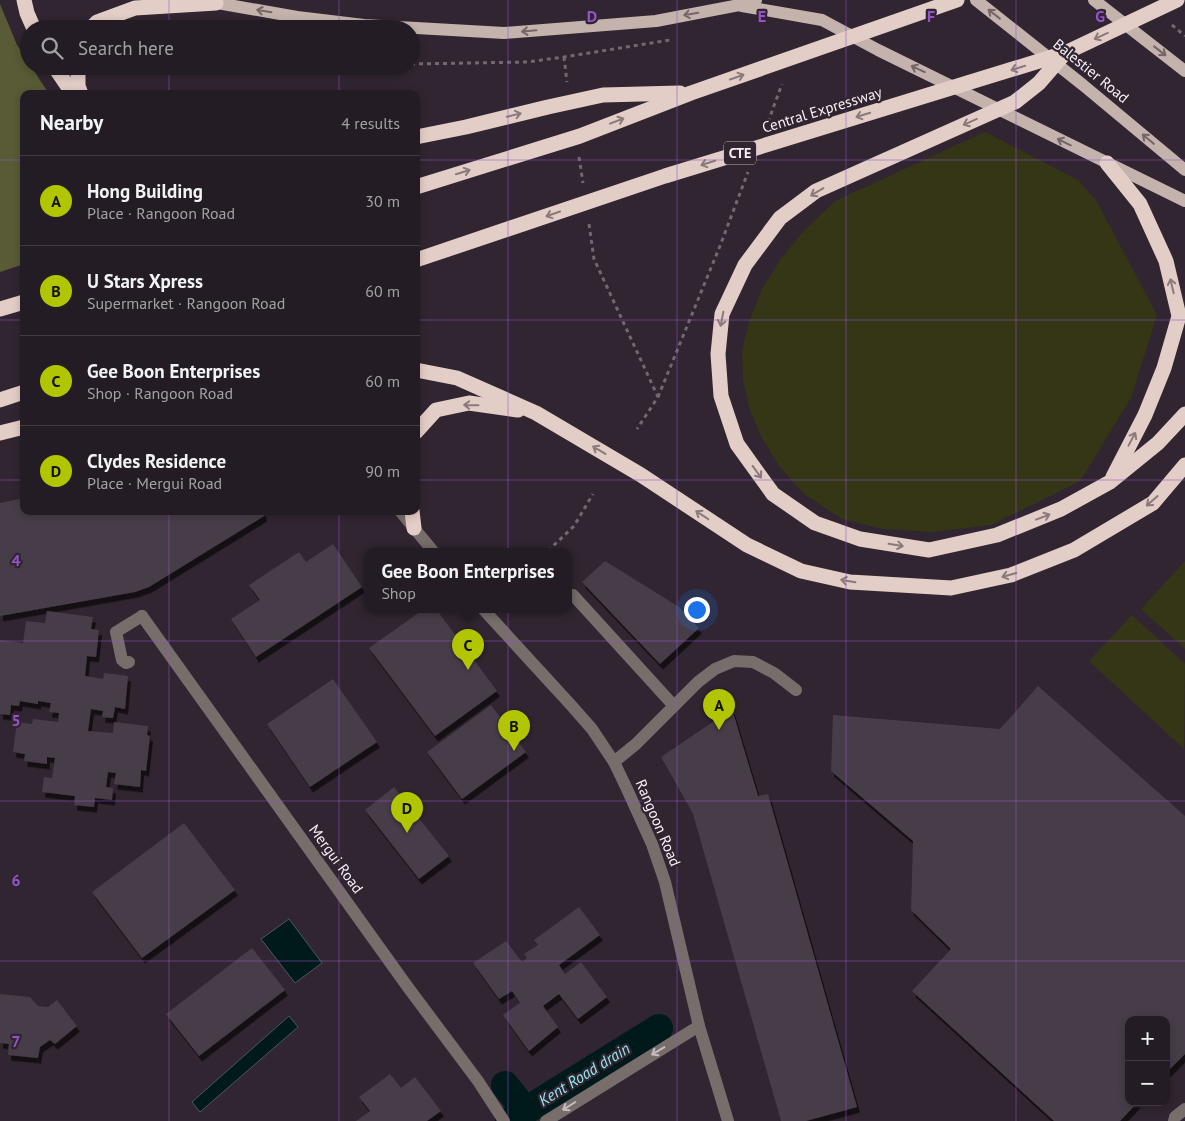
<!DOCTYPE html>
<meta charset="utf-8">
<style>
:root{--surface:#241c24;--page:#2c252c;--text:#f1f3f6;--muted:#a3a1a6;--line:#413a41;--accent:#b1c500}
body{margin:0;font-family:"PT Sans",sans-serif;background:var(--page);color:var(--text)}
.controls{position:absolute;right:15px;bottom:15px;display:grid;overflow:hidden;border-radius:10px;box-shadow:0 2px 8px #0003}
.controls button{width:45px;height:45px;display:grid;place-items:center;padding:0;border:0;border-bottom:1px solid var(--line);background:var(--surface);color:var(--text);font:25px sans-serif}
.you{position:absolute;left:696px;top:609px;width:18px;height:18px;margin:-12px;border:4px solid #fff;border-radius:50%;background:#1a73e8;box-shadow:0 0 0 8px #1a73e833}
.badge{display:grid;place-items:center;width:32px;height:32px;border-radius:50%;background:var(--accent);color:#111;font-size:16px;font-weight:700}
.pin{position:absolute;translate:-50% -41px;filter:drop-shadow(0 1px 2px #0008)}
.pin::after{content:'';position:absolute;top:26px;width:18px;height:15px;background:inherit;clip-path:polygon(0 0,100% 0,50% 100%)}
.popup{position:absolute;left:364px;top:548px;width:208px;height:65px;box-sizing:border-box;display:grid;place-content:center;border-radius:10px;background:var(--surface);filter:drop-shadow(0 1px 4px #0005);font-size:16px;white-space:nowrap;color:var(--muted)}
.popup b{font-size:19px;color:var(--text)}
.popup::after{content:'';position:absolute;left:50%;top:100%;margin-left:-10px;border:10px solid transparent;border-top-color:var(--surface)}
.list{margin:0;padding:0;list-style:none}
h2{display:flex;justify-content:space-between;align-items:center;height:65px;margin:0;padding:0 20px;font-size:21px}
h2 small{font-size:16px;font-weight:400;color:var(--muted)}
.list li{display:grid;grid-template-columns:32px 1fr auto;gap:15px;align-items:center;box-sizing:border-box;height:90px;padding:0 20px;border-top:1px solid var(--line)}
.list b{display:block;font-size:19px;white-space:nowrap}
.list p{margin:0;font-size:16px;white-space:nowrap;color:var(--muted)}
.list em{font-size:16px;font-style:normal;color:var(--muted)}
.icon{flex:none;width:28px;height:28px;fill:none;stroke:currentColor;stroke-width:2;stroke-linecap:round;stroke-linejoin:round}
.map{position:relative;flex:none;width:1185px;height:1121px;overflow:hidden}
.search{position:absolute;background:var(--surface);box-shadow:0 2px 8px #0003;left:20px;top:20px;width:400px;height:55px;display:flex;align-items:center;gap:12px;box-sizing:border-box;padding:0 18px;border-radius:28px;color:var(--muted);font-size:19px}
.panel{position:absolute;background:var(--surface);box-shadow:0 2px 8px #0003;left:20px;top:90px;width:400px;height:425px;border-radius:10px}
.map>svg:first-child{display:block}
.green{fill:#353616}
.forest{fill:#595b36}
.water{fill:#00191b;stroke:#4a5a5d}
.lines{fill:none;stroke-linecap:round;stroke-linejoin:round}
.canal{stroke:#00191b;stroke-width:28}
.building{fill:#473c48;filter:url(#shadow)}
.path{stroke:#726872;stroke-width:3;stroke-dasharray:4 4;stroke-linecap:butt}
.service{stroke:#776e6b;stroke-width:12}
.minor{stroke:#776e6b;stroke-width:12}
.tertiary{stroke:#776e6b;stroke-width:12}
.primary{stroke:#c4b3ad;stroke-width:12}
.motorway{stroke:#e3cec7;stroke-width:15}
.oneway{stroke:#736568}
.oneway2{stroke:#8a7a7c}
.oneway3{stroke:#c4bcbf}
.grid{fill:none;stroke:#9453ca;stroke-width:1;stroke-opacity:0.55}
.labels{text-anchor:middle;stroke-width:4.5;stroke-linejoin:round;paint-order:stroke}
.shield{fill:#302530;stroke:#bbb3bb;stroke-width:1}
.shield-label{font-size:14px;font-weight:bold;fill:#f7f0f7}
.street-label{font-size:15px;fill:#f7f0f7;stroke:#302530}
.water-label{font-size:16px;font-style:italic;fill:#90e7ee;stroke:#302530}
.grid-label{font-size:16px;text-anchor:middle;font-weight:bold;fill:#9453ca;stroke:#302530;stroke-width:4.5;stroke-linejoin:round;paint-order:stroke}
</style>
<div class="map">
<svg width="1185" height="1121" viewBox="0 0 1185 1121">
<defs>
<filter id="shadow"><feDropShadow dx="3" dy="5.5" stdDeviation="0" flood-color="#0009"/></filter>
</defs>
<rect width="100%" height="100%" fill="#302530"/>
<g class="green">
<path d="M985,132L1078,180L1097,202L1157,315L1131,398L1080,481L991,525L933,532L883,529L842,519L804,494L780,467L762,438L750,410L743,380L742,350L750,319L762,289L780,260L802,233L835,201Z"/>
<path d="M1185,561V649L1141,609Z"/>
<path d="M1132,615L1185,664L1184,749L1089,661Z"/>
</g>
<path class="forest" d="M0,4L17,45L29,63V66H31L49,94H24V264L0,272Z"/>
<g class="water">
<path d="M289,919L322,963L295,983L261,939Z"/>
<path d="M289,1016L298,1027L200,1112L192,1102Z"/>
</g>
<g class="lines">
<g class="canal">
<path d="M505,1085L525,1110"/>
<path d="M509,1121L659,1028"/>
</g>
</g>
<g class="building">
<path d="M24,498V511H263L264,516L149,587L135,592L0,616V503Z"/>
<path d="M333,544L362,587L256,657L231,619L260,600L249,585L299,552L306,562Z"/>
<path d="M605,561L679,607L699,628L660,664L582,582Z"/>
<path d="M424,609H436L497,691L435,736L369,648Z"/>
<path d="M47,611L93,617L91,629L99,630L96,657L87,656L85,676L103,679L104,673L128,676L125,709L115,707L113,718L102,717L103,711L91,709L88,731L113,733L114,722L148,726L147,735L150,736L146,771L141,770L140,787L114,784L116,773L108,772L106,787L113,788L112,800L95,798L94,807L74,805L75,796L42,792L44,777L52,778L55,758L47,757V764L24,761L25,754L13,752L17,722L32,724L33,719L58,722L59,713L49,712L51,703L38,701V704L20,701L19,706L11,705L10,715L0,714V640L23,643L26,621L45,623Z"/>
<path d="M333,679L377,742L310,787L267,724Z"/>
<path d="M1038,686L1185,816V1054L1166,1073V1020H1129V1102H1138L1120,1121H1054L912,991L951,949L911,910L913,841L831,771L833,715L1000,729Z"/>
<path d="M491,705L526,752L462,799L427,752Z"/>
<path d="M732,709L758,796L768,794L857,1107L806,1121H781L693,814L661,757Z"/>
<path d="M394,787L449,856L419,879L365,810Z"/>
<path d="M184,823L235,890L142,958L92,892Z"/>
<path d="M579,907L600,935L559,965L565,974L581,962L607,997L578,1019L559,994L543,1006L558,1027L529,1051L503,1015L520,1003L512,991L499,999L473,963L506,941L522,962L527,958L524,954L538,945L534,940Z"/>
<path d="M252,948L285,990L199,1056L166,1014Z"/>
<path d="M0,994L30,997L38,1006L48,1007L57,1000L77,1026L55,1044L50,1040L40,1047L38,1058L8,1055L9,1044L0,1043Z"/>
<path d="M390,1074L401,1088L415,1077L441,1111L427,1121H356L370,1111L359,1097Z"/>
</g>
<g class="lines">
<g class="path">
<path d="M1172,25L1185,36"/>
<path d="M564,57L567,82"/>
<path d="M411,64L527,62L564,57L670,40"/>
<path d="M768,122L782,84"/>
<path d="M579,157L583,183"/>
<path d="M589,224L594,259L658,397L637,429"/>
<path d="M658,397L720,246L748,172"/>
<path d="M548,551L574,526L593,494"/>
</g>
<g class="service">
<path d="M400,511L414,528"/>
<path d="M573,595L674,706"/>
<path d="M129,662L126,663L122,660L116,632L142,616"/>
<path d="M614,762L636,744L698,682L715,669L734,661L753,662L774,673L796,690"/>
</g>
<g class="minor">
<path d="M142,616L407,986L478,1081L504,1121"/>
<path d="M546,1121L699,1026"/>
<path d="M1174,1121L1175,1117L1185,1109"/>
</g>
<g class="tertiary">
<path d="M414,528L433,551"/>
<path d="M483,609L570,704L592,729L614,762L626,787L652,844L665,882L699,1026L728,1121"/>
</g>
<g class="primary">
<path d="M976,0L1083,85L1185,170"/>
<path d="M1094,0L1185,71"/>
<path d="M206,1L297,17L364,25L504,33L656,21L739,5L756,0"/>
<path d="M742,6L822,20L878,50L1185,201"/>
</g>
<g class="motorway">
<path d="M24,0L27,13L34,29"/>
<path d="M90,29L97,22L135,8L216,3"/>
<path d="M1065,53L1039,83L1015,102L816,191L780,218L745,265L722,314L718,354L721,396L737,444L773,494L815,523L860,539L929,550L997,535L1061,509L1110,482L1158,443L1185,414"/>
<path d="M54,66L73,94"/>
<path d="M78,66V86L81,94"/>
<path d="M416,137L466,127L548,107L603,95L680,93"/>
<path d="M1107,163L1140,204L1166,261L1179,316L1164,368L1145,415L1113,477"/>
<path d="M416,187L580,136L691,93L957,0"/>
<path d="M416,260L665,176L1065,53L1177,0"/>
<path d="M0,309L24,302"/>
<path d="M416,370L457,378L536,413L641,475L747,545L801,571L850,582L951,588L1011,575L1074,550L1153,503L1185,465"/>
<path d="M0,400L24,392"/>
<path d="M416,432L436,410L469,403L518,410"/>
<path d="M0,433L24,427"/>
<path d="M412,511L414,528"/>
</g>
</g>
<defs><path id="oneway-shaft" d="M-6 0H5M1.5-3L5.5 0L1.5 3" fill="none" stroke-width="1.6" stroke-linecap="round" stroke-linejoin="round" transform="scale(1.25)"/></defs>
<g class="oneway">
<use href="#oneway-shaft" transform="translate(264 11) rotate(-171)"/>
<use href="#oneway-shaft" transform="translate(691 14) rotate(170)"/>
<use href="#oneway-shaft" transform="translate(994 14) rotate(-142)"/>
<use href="#oneway-shaft" transform="translate(529 31) rotate(175)"/>
<use href="#oneway-shaft" transform="translate(1160 51) rotate(38)"/>
<use href="#oneway-shaft" transform="translate(918 69) rotate(-155)"/>
<use href="#oneway-shaft" transform="translate(1148 139) rotate(-140)"/>
<use href="#oneway-shaft" transform="translate(1064 142) rotate(-154)"/>
</g>
<g class="oneway2">
<use href="#oneway-shaft" transform="translate(1101 36) rotate(155)"/>
<use href="#oneway-shaft" transform="translate(1018 68) rotate(163)"/>
<use href="#oneway-shaft" transform="translate(737 77) rotate(-19)"/>
<use href="#oneway-shaft" transform="translate(514 115) rotate(-14)"/>
<use href="#oneway-shaft" transform="translate(863 115) rotate(163)"/>
<use href="#oneway-shaft" transform="translate(617 121) rotate(-21)"/>
<use href="#oneway-shaft" transform="translate(970 122) rotate(156)"/>
<use href="#oneway-shaft" transform="translate(708 163) rotate(163)"/>
<use href="#oneway-shaft" transform="translate(463 172) rotate(-17)"/>
<use href="#oneway-shaft" transform="translate(817 192) rotate(149)"/>
<use href="#oneway-shaft" transform="translate(553 214) rotate(161)"/>
<use href="#oneway-shaft" transform="translate(1172 286) rotate(-103)"/>
<use href="#oneway-shaft" transform="translate(722 319) rotate(101)"/>
<use href="#oneway-shaft" transform="translate(471 405) rotate(-179)"/>
<use href="#oneway-shaft" transform="translate(1132 439) rotate(-62)"/>
<use href="#oneway-shaft" transform="translate(599 450) rotate(-149)"/>
<use href="#oneway-shaft" transform="translate(757 472) rotate(54)"/>
<use href="#oneway-shaft" transform="translate(1152 501) rotate(139)"/>
<use href="#oneway-shaft" transform="translate(702 515) rotate(-147)"/>
<use href="#oneway-shaft" transform="translate(1043 517) rotate(-21)"/>
<use href="#oneway-shaft" transform="translate(896 545) rotate(9)"/>
<use href="#oneway-shaft" transform="translate(1009 575) rotate(164)"/>
<use href="#oneway-shaft" transform="translate(848 581) rotate(-171)"/>
</g>
<g class="oneway3">
<use href="#oneway-shaft" transform="translate(658 1051) rotate(149)"/>
<use href="#oneway-shaft" transform="translate(569 1106) rotate(148)"/>
</g>
<path class="grid" d="M169,0V29M339,0V29M508,0V1121M677,0V1121M846,0V1121M1016,0V1121M169,66V94M339,66V94M0,160H24M416,160H1185M0,320H24M416,320H1185M0,480H24M416,480H1185M169,511V1121M339,511V1121M0,641H1185M0,801H1185M0,961H1185"/>
<g class="labels">
<rect class="shield" x="724" y="141.5" width="32" height="23" rx="4"/>
<g class="shield-label">
<text x="740" y="158">CTE</text>
</g>
<g class="street-label">
<text transform="translate(1091 71) rotate(39)" y="5">Balestier Road</text>
<text transform="translate(822 110) rotate(-17)" y="5">Central Expressway</text>
<text transform="translate(658 823) rotate(67)" y="5">Rangoon Road</text>
<text transform="translate(336 859) rotate(54)" y="5">Mergui Road</text>
</g>
<g class="water-label">
<text transform="translate(584 1074) rotate(-32)" y="6">Kent Road drain</text>
</g>
</g>
<g class="grid-label">
<text x="592" y="22">D</text>
<text x="762" y="22">E</text>
<text x="931" y="22">F</text>
<text x="1100" y="22">G</text>
<text x="16" y="566">4</text>
<text x="16" y="726">5</text>
<text x="16" y="886">6</text>
<text x="16" y="1047">7</text>
</g>
</svg>
<div class="controls">
<button>+</button>
<button>−</button>
</div>
<div class="you"></div>
<div class="pin badge" style="left:719px;top:730px">A</div>
<div class="pin badge" style="left:514px;top:751px">B</div>
<div class="pin badge" style="left:468px;top:670px">C</div>
<div class="popup"><b>Gee Boon Enterprises</b>Shop</div>
<div class="pin badge" style="left:407px;top:833px">D</div>
<div class="search"><svg class="icon" aria-label="search" viewBox="0 0 24 24"><circle cx="10" cy="10" r="6"/><path d="M15 15l6 6"/></svg>Search here</div>
<section class="panel">
<h2>Nearby<small>4 results</small></h2>
<ul class="list">
<li><span class="badge">A</span><div><b>Hong Building</b><p>Place · Rangoon Road</p></div><em>30 m</em></li>
<li><span class="badge">B</span><div><b>U Stars Xpress</b><p>Supermarket · Rangoon Road</p></div><em>60 m</em></li>
<li><span class="badge">C</span><div><b>Gee Boon Enterprises</b><p>Shop · Rangoon Road</p></div><em>60 m</em></li>
<li><span class="badge">D</span><div><b>Clydes Residence</b><p>Place · Mergui Road</p></div><em>90 m</em></li>
</ul>
</section>
</div>
